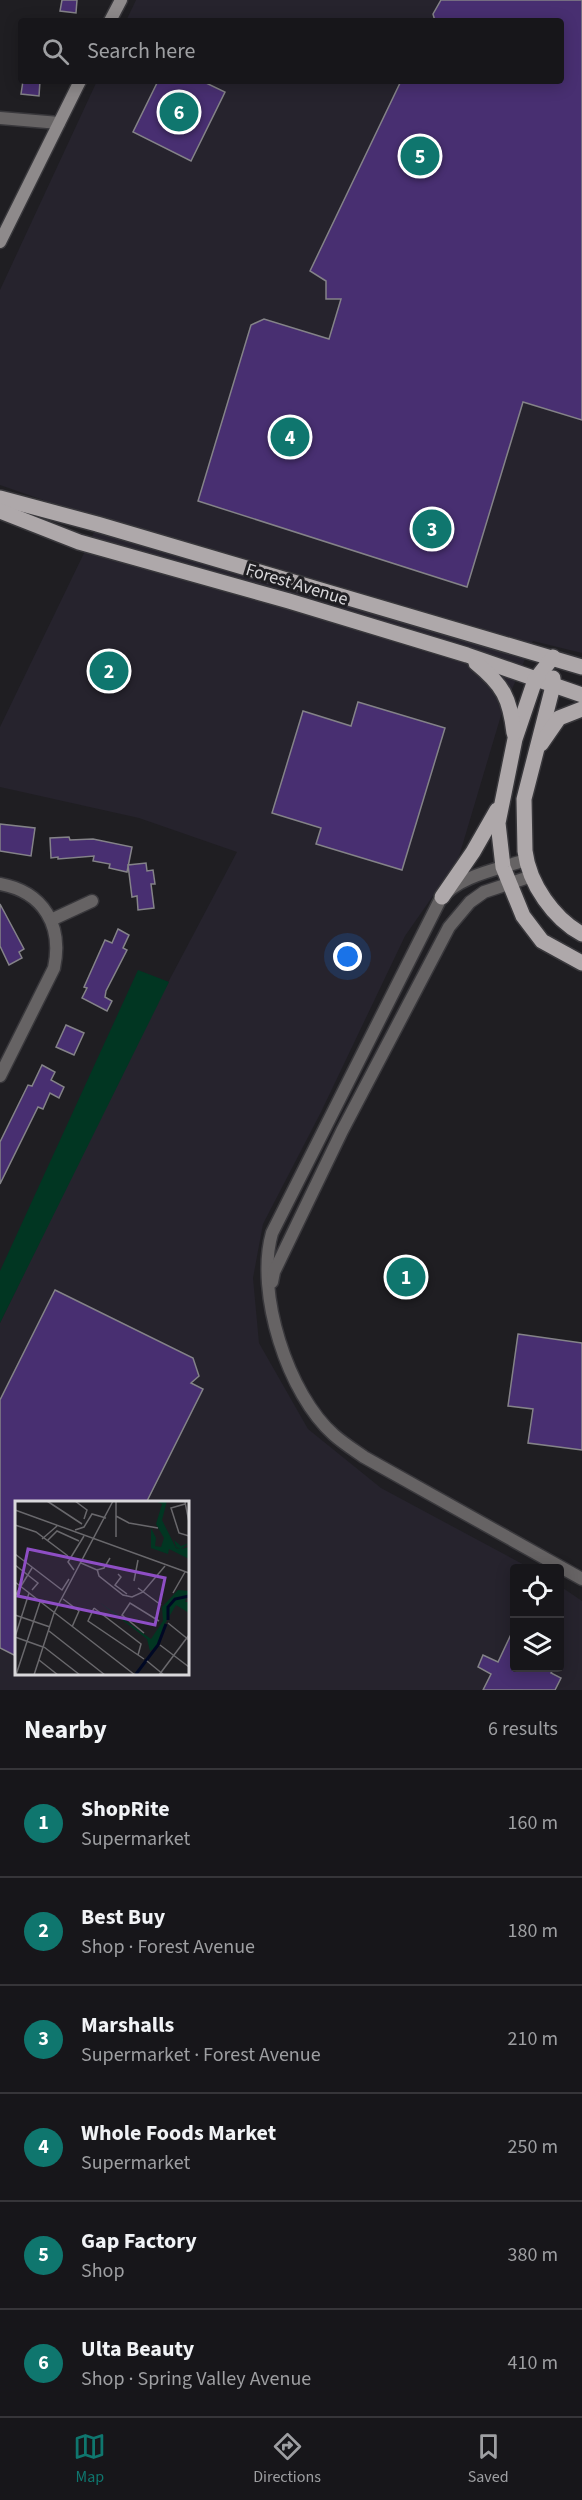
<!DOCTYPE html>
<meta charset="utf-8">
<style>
:root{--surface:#17161a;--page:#201f23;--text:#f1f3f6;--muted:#9e9fa2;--line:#363539;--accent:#0f766e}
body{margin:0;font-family:"Source Sans 3",sans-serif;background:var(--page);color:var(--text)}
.controls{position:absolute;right:18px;bottom:18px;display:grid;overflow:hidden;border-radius:6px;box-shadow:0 3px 15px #0003}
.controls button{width:54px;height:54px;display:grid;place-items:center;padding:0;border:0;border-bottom:2px solid var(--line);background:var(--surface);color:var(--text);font:30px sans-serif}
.you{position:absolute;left:348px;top:957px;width:21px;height:21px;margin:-15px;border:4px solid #fff;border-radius:50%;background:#1a73e8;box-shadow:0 0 0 9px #1a73e833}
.badge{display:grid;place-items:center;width:39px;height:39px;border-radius:50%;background:var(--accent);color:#fff;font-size:20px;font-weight:700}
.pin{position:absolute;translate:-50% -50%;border:3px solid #fff;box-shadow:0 2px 6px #0006}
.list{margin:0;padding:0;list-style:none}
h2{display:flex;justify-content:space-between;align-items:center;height:78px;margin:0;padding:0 24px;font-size:26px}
h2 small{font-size:20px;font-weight:400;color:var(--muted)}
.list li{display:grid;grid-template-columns:39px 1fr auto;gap:18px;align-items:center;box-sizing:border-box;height:108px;padding:0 24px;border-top:2px solid var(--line)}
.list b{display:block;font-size:22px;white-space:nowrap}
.list p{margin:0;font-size:20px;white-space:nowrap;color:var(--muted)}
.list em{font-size:20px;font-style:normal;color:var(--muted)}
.icon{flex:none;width:33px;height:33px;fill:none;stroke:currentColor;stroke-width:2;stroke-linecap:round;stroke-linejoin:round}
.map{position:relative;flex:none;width:582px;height:1690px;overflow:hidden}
.search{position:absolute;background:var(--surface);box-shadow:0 3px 15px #0003;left:18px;right:18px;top:18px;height:66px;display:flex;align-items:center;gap:15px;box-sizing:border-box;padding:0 21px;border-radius:6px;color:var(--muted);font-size:22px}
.sheet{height:726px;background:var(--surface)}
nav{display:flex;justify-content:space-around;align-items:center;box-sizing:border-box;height:84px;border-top:2px solid var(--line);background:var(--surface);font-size:16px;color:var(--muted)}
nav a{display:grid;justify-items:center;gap:3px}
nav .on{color:var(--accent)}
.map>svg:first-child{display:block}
.built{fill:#26232d;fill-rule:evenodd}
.green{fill:#013622}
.building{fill:#482f71;stroke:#848388;stroke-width:1.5}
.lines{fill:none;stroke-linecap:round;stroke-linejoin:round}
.street-casing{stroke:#39383c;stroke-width:15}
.secondary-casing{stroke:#39383c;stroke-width:15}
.primary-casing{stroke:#39383c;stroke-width:18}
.street{stroke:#666364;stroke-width:12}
.secondary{stroke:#8e8a8b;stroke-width:12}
.primary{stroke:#aea8aa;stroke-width:15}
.labels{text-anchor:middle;stroke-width:6;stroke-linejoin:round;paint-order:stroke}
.street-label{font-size:18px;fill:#d9d8db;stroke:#1f1e22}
.inset-river{fill:none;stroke:#000824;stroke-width:3}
.inset-road{fill:none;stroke:#69686c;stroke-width:1.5}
.view{fill:#8e4ec5;fill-opacity:0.15;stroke:#8e4ec5;stroke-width:3}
.inset-edge{fill:none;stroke:#d9d8db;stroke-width:3}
</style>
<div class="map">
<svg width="582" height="1690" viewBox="0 0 582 1690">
<rect width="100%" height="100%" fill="#1f1e22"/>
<path class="built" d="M136,0H582V653L533,641L502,712L458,860L405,936L321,1112L263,1224L253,1278L259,1343L308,1429L381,1488L530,1568H514V1668H560V1586L582,1601V1690H0V1323L144,1028L237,852L139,818L0,787V727L100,520L0,485V290L97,81H561V21H126ZM16,1502H188V1674H16Z"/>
<path class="green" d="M138,970L169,982L0,1323V1271Z"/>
<g class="building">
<path d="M62,0H77L76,13L60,11Z"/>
<path d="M441,0H582V420L523,402L467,587L198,501L251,325L264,319L329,339L341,299H326V281L310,271L401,81H561V21H435L433,14Z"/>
<path d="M23,81H40L39,96L21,94Z"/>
<path d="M158,81H202L225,92L191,161L133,132Z"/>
<path d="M358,702L445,728L402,870L316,844L321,828L272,813L303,711L351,726Z"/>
<path d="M0,824L35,828L31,856L0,851Z"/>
<path d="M69,837L70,840L93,839L132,847L127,872L109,868L110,864L93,861L94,856L58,859V857L51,858L50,838Z"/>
<path d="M146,863L147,871L153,870L155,884H151L154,908L138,910L137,896L132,897L128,865Z"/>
<path d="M0,904L24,949L19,952L22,958L9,965L0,946Z"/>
<path d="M118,929L129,935L123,948L127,950L106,991L105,997L112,1001L107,1011L82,998L87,988L84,987L105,940L112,943Z"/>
<path d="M66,1025L84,1033L74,1055L56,1047Z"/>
<path d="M42,1065L55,1072L51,1080L64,1087L59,1098L50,1093L43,1109L38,1107L0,1184V1142L28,1085L32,1086Z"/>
<path d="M55,1290L193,1358L199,1376L191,1383L203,1389L146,1503H16V1656L0,1648V1400Z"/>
<path d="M518,1334L582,1343V1450L528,1443L533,1409L508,1406Z"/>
<path d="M514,1628V1668H554L551,1673L561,1678L555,1690H483L491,1674L478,1667L483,1655L498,1662Z"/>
</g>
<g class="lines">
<g class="street-casing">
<g id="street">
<path d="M0,118L59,123"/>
<path d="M526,860C499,869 457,876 440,900L272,1233C255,1292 288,1395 334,1435C343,1443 354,1450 364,1457L582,1579"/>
<path d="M0,884C44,892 63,926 54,968L0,1076"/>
<path d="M51,920L92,901"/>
<path d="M272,1282L274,1272L342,1131L449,927L470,902L484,892L532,876"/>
</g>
</g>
<g class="secondary-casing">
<g id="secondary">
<path d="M110,21L121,0"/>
<path d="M0,242L80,81"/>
</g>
</g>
<g class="primary-casing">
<g id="primary">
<path d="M0,498L97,524L582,667"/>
<path d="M0,511L79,542L289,601L467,655L582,695"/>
<path d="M553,657L535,680L515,739L498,823L503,867L523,916L542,941L582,963"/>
<path d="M476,663C503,685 510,698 514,733"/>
<path d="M553,678V686L524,799L525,851C529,884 554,919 582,934"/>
<path d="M541,744L559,718L582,709"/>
<path d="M442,897L473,852L497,810"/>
</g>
</g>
<use href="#street" class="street"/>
<use href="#secondary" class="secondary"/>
<use href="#primary" class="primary"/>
</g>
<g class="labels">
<g class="street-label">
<text transform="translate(297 584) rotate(17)" y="6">Forest Avenue</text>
</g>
</g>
<g transform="translate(15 1501)">
<rect width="174" height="174" fill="#1f1e22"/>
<path d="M140,0H152L147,19L161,47L165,48L161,46L159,39L166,45L174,42L166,48L174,46V58L154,48L153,53L136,47V27L141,37L140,45L146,46L149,37L141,23L147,3ZM163,89L174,90L170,101H174V112L161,104L148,126L144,144L135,150L132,138L84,101L136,138L148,120L147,106Z" fill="#013622"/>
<path class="inset-river" d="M153,119V106L160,98L174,95M121,173L143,144L151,123"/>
<path class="inset-road" d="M32,0L67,23M60,0L72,9L69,18M101,0V36M170,1L174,21M170,3L156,7L164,32L174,35M0,9L174,72M101,15L114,22L143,27M0,24L21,31L53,55M60,29L69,26L77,13L91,17M27,38L42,25M32,40L42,30L64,40M0,53L47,89L54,78M66,62L82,69L89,67L95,57M0,64L23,82L17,89M82,68L84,75L108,94L117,96L128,91L150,65M59,69L53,61L69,35M103,73L106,76L100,84L112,93M119,80L123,59M0,81L120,174M123,87L146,104M14,92L0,136L28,146M158,92L170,71M0,95L17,67M48,98L64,110L57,126M79,107L73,120L129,158M79,107L126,143L123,154M0,114L35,126M153,122L174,139M34,130L90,174M129,132L107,114L115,102L144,120M145,144L174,166M29,146L65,174M24,159L43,174M132,160L149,174M1,174L25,101M19,174L39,112L98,0M144,174L174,134"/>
<path class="view" d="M13,48L150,77L140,124L3,95Z"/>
<rect width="174" height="174" class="inset-edge"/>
</g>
</svg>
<div class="controls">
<button><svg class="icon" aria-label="locate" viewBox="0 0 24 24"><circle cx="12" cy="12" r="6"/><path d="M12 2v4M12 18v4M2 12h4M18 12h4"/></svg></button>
<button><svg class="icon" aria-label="layers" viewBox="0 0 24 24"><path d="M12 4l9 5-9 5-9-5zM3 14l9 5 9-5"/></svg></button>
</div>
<div class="you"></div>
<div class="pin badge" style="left:406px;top:1277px">1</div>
<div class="pin badge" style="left:109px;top:671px">2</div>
<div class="pin badge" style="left:432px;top:529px">3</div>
<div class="pin badge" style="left:290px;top:437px">4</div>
<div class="pin badge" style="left:420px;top:156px">5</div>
<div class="pin badge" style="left:179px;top:112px">6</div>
<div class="search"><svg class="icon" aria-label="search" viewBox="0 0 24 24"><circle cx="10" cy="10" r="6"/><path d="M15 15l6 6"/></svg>Search here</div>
</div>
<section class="sheet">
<h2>Nearby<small>6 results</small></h2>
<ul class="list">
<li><span class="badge">1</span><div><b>ShopRite</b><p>Supermarket</p></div><em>160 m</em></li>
<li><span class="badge">2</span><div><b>Best Buy</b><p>Shop · Forest Avenue</p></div><em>180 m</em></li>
<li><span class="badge">3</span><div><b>Marshalls</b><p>Supermarket · Forest Avenue</p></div><em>210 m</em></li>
<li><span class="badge">4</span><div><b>Whole Foods Market</b><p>Supermarket</p></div><em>250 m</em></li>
<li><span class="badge">5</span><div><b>Gap Factory</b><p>Shop</p></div><em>380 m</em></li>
<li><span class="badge">6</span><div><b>Ulta Beauty</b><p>Shop · Spring Valley Avenue</p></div><em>410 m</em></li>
</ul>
</section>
<nav>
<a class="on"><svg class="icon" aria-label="map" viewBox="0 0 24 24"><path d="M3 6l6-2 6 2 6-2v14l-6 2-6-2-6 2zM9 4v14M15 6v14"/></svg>Map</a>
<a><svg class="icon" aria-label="directions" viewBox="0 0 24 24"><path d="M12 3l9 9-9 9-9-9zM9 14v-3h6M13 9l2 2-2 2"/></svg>Directions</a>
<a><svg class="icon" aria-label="saved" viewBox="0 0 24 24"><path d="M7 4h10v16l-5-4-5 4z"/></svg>Saved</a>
</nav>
